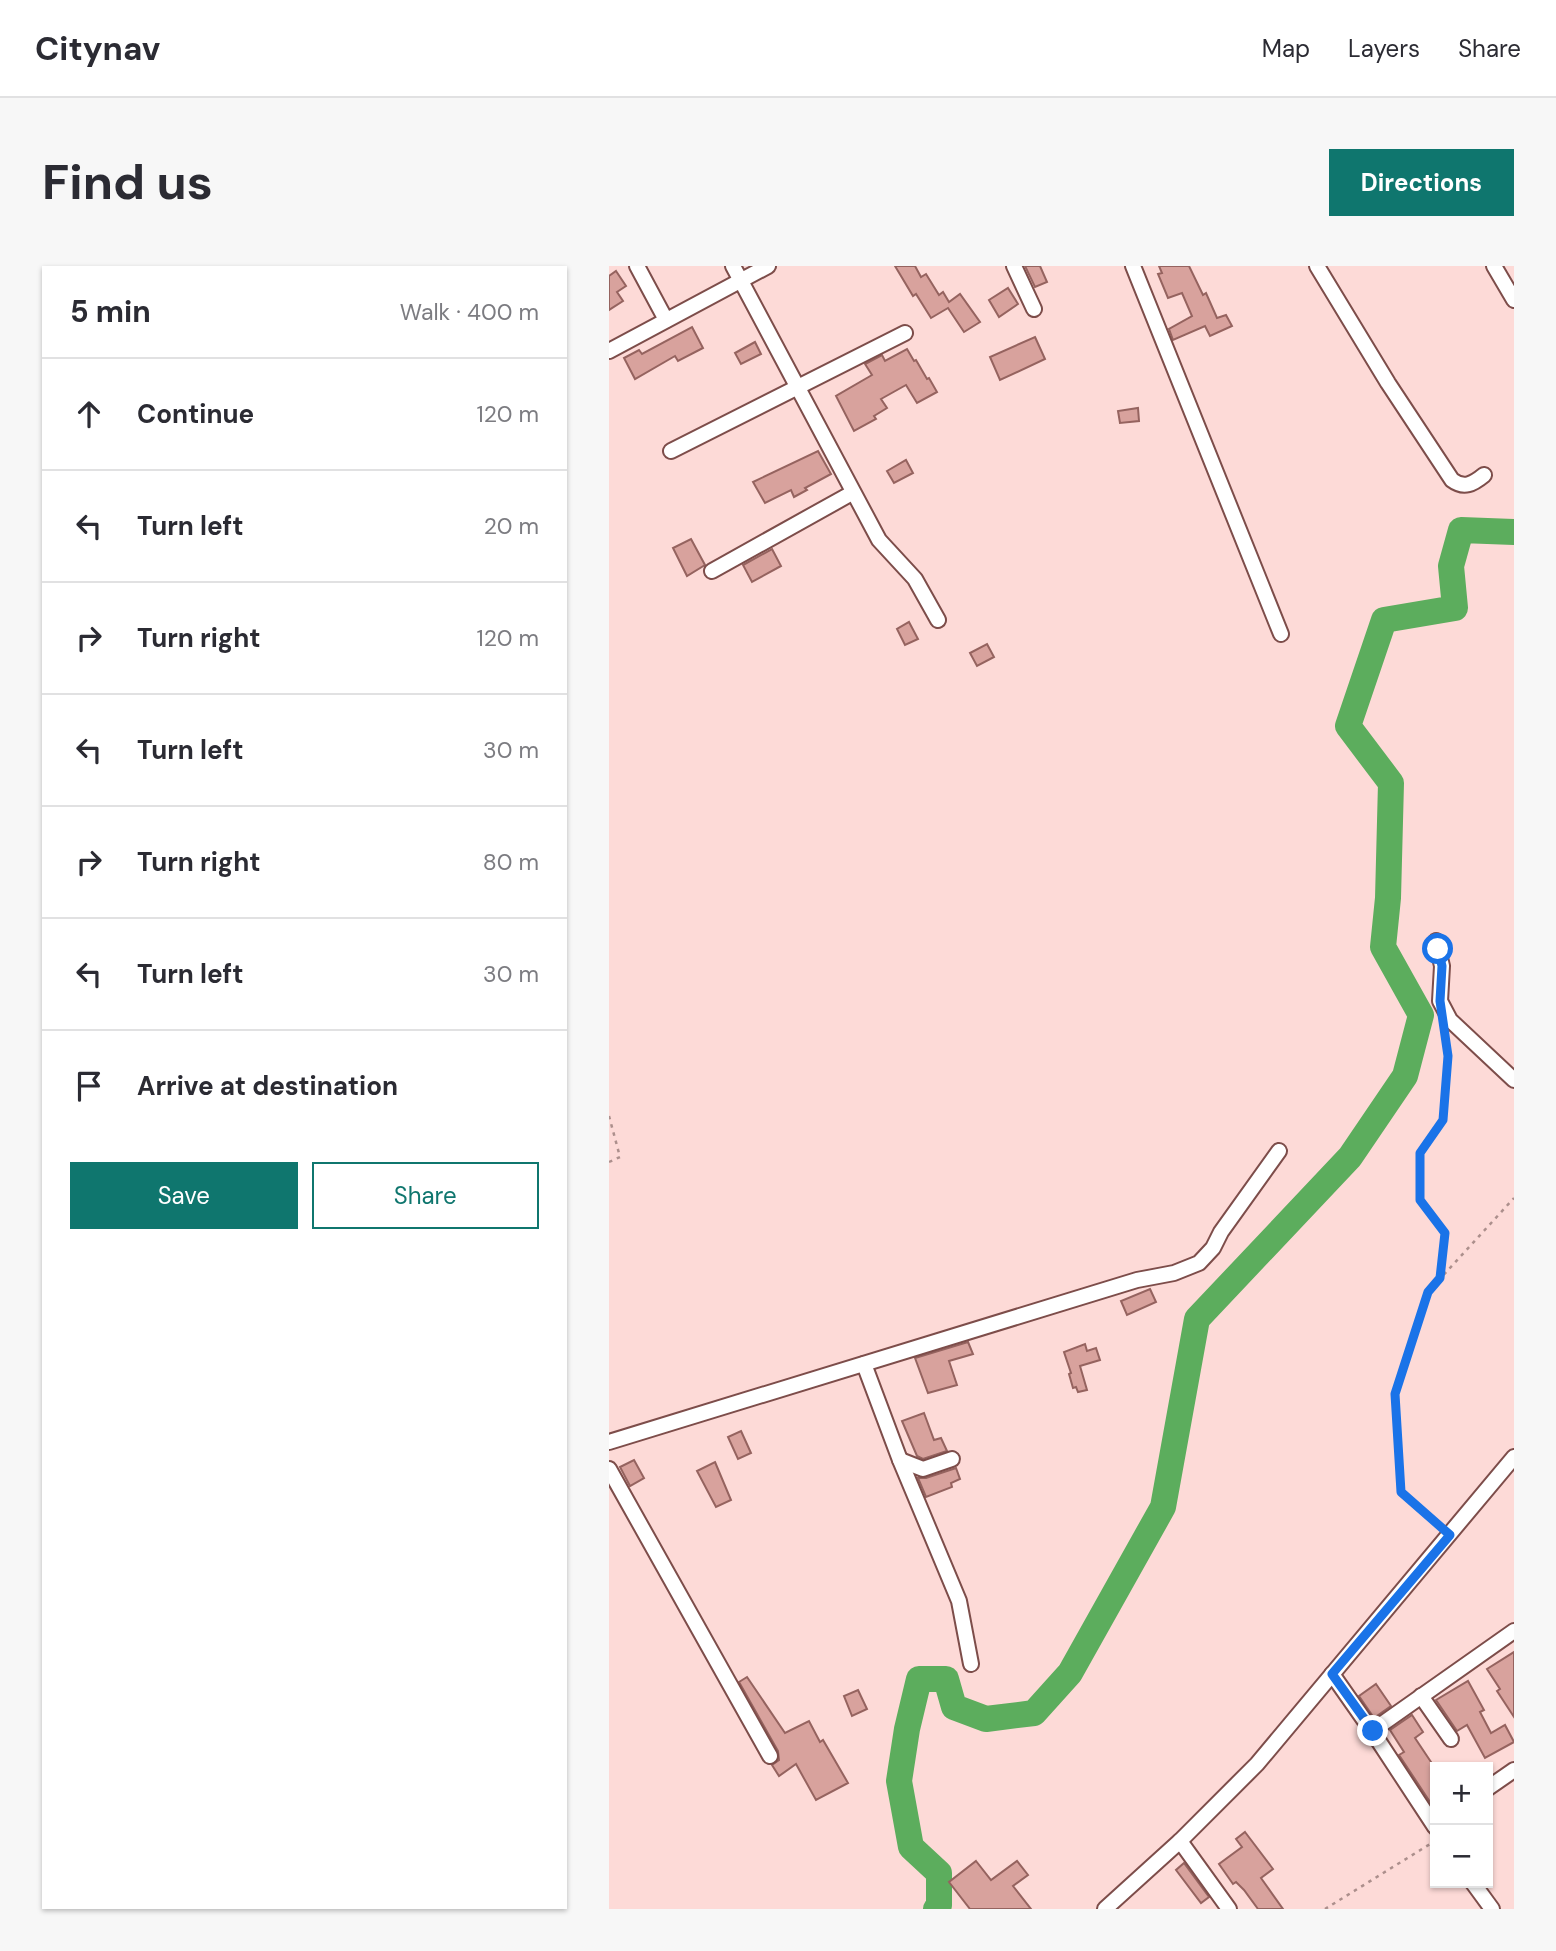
<!DOCTYPE html>
<meta charset="utf-8">
<style>
:root{--surface:#fff;--page:#f7f7f7;--text:#2b2b33;--muted:#7c7c81;--line:#e1e1e2;--accent:#0f766e}
body{margin:0;font-family:"DM Sans",sans-serif;background:var(--page);color:var(--text)}
.controls{position:absolute;right:21px;bottom:21px;display:grid;overflow:hidden;border-radius:0px;box-shadow:0 2px 5px #0004}
.controls button{width:63px;height:63px;display:grid;place-items:center;padding:0;border:0;border-bottom:2px solid var(--line);background:var(--surface);color:var(--text);font:35px sans-serif}
.stop{position:absolute;width:21px;height:21px;margin:-16px;border:5px solid #1a73e8;border-radius:50%;background:#fff}
.stop.end{background:#1a73e8;border-color:#fff;box-shadow:0 2px 7px #0008}
.list{margin:0;padding:0;list-style:none}
h2{display:flex;justify-content:space-between;align-items:center;height:91px;margin:0;padding:0 28px;font-size:30px}
h2 small{font-size:23px;font-weight:400;color:var(--muted)}
.list li{display:grid;grid-template-columns:46px 1fr auto;gap:21px;align-items:center;box-sizing:border-box;height:112px;padding:0 28px;border-top:2px solid var(--line)}
.list b{display:block;font-size:26px;white-space:nowrap}
.list em{font-size:23px;font-style:normal;color:var(--muted)}
.actions{display:flex;gap:14px;padding:21px 28px}
.actions a{flex:1;padding:16px 0;border:2px solid var(--accent);border-radius:0px;text-align:center;font-size:24px;color:var(--accent)}
.actions .main{background:var(--accent);color:#fff}
.icon{flex:none;width:38px;height:38px;fill:none;stroke:currentColor;stroke-width:2;stroke-linecap:round;stroke-linejoin:round}
.map{position:relative;flex:none;width:905px;height:1643px;overflow:hidden;border-radius:0px}
header{display:flex;align-items:center;gap:42px;box-sizing:border-box;height:98px;padding:0 35px;background:var(--surface);border-bottom:2px solid var(--line)}
header strong{font-size:33px}
nav{display:flex;gap:38px;margin-inline-start:auto;font-size:24px}
.intro{display:flex;align-items:center;justify-content:space-between;box-sizing:border-box;height:168px;padding:0 42px}
h1{margin:0;font-size:49px}
.button{padding:18px 32px;border-radius:0px;background:var(--accent);color:#fff;font-size:24px;font-weight:700}
main{display:flex;gap:42px;padding:0 42px}
aside{flex:1;background:var(--surface);border-radius:0px;box-shadow:0 2px 5px #0004}
.map>svg:first-child{display:block}
.lines{fill:none;stroke-linecap:round;stroke-linejoin:round}
.river{stroke:#5cad5d;stroke-width:26}
.building{fill:#d8a29d;stroke:#95635f;stroke-width:2}
.minor-casing{stroke:#7d4d4a;stroke-width:18}
.path{stroke:#ac8f8c;stroke-width:2.5;stroke-dasharray:3.5 5;stroke-linecap:butt}
.minor{stroke:#fff;stroke-width:14}
.route{stroke:#1a73e8;stroke-width:9}
</style>
<header>
<strong>Citynav</strong>
<nav><a>Map</a><a>Layers</a><a>Share</a></nav>
</header>
<div class="intro"><h1>Find us</h1><a class="button">Directions</a></div>
<main>
<aside>
<h2>5 min<small>Walk · 400 m</small></h2>
<ul class="list">
<li><svg class="icon" aria-label="ahead" viewBox="0 0 24 24"><path d="M12 20V5M6 11l6-6 6 6"/></svg><div><b>Continue</b></div><em>120 m</em></li>
<li><svg class="icon" aria-label="left" viewBox="0 0 24 24"><path d="M17 20v-9H6M10 6l-5 5 5 5"/></svg><div><b>Turn left</b></div><em>20 m</em></li>
<li><svg class="icon" aria-label="right" viewBox="0 0 24 24"><path d="M7 20v-9h11M14 6l5 5-5 5"/></svg><div><b>Turn right</b></div><em>120 m</em></li>
<li><svg class="icon" aria-label="left" viewBox="0 0 24 24"><path d="M17 20v-9H6M10 6l-5 5 5 5"/></svg><div><b>Turn left</b></div><em>30 m</em></li>
<li><svg class="icon" aria-label="right" viewBox="0 0 24 24"><path d="M7 20v-9h11M14 6l5 5-5 5"/></svg><div><b>Turn right</b></div><em>80 m</em></li>
<li><svg class="icon" aria-label="left" viewBox="0 0 24 24"><path d="M17 20v-9H6M10 6l-5 5 5 5"/></svg><div><b>Turn left</b></div><em>30 m</em></li>
<li><svg class="icon" aria-label="arrive" viewBox="0 0 24 24"><path d="M6 21V4h12l-3 4 3 4H6"/></svg><div><b>Arrive at destination</b></div></li>
</ul>
<div class="actions"><a class="main">Save</a><a>Share</a></div>
</aside>
<div class="map">
<svg width="905" height="1643" viewBox="0 0 905 1643">
<rect width="100%" height="100%" fill="#fddad7"/>
<g class="lines">
<path class="river" d="M327,1643L330,1639V1607L302,1581L290,1515L298,1463L310,1413H337L345,1441L377,1453L425,1447L461,1407L554,1241L588,1053L741,891L796,810L812,749L774,681L779,632L782,517L739,460L775,354L846,342L842,300L852,264L905,266"/>
</g>
<g class="building">
<path d="M286,0H306L312,11L317,8L330,29L334,26L340,36L351,28L371,56L355,66L339,42L322,52L307,28L304,30Z"/>
<path d="M416,0H431L438,16L426,21Z"/>
<path d="M550,0H580L594,29L597,27L608,52L617,49L623,60L601,70L596,60L564,74L560,63L583,50L573,27L559,32L549,8L553,7Z"/>
<path d="M7,5L17,20L8,26L14,35L0,44V10Z"/>
<path d="M399,22L409,38L390,51L380,34Z"/>
<path d="M83,61L94,82L69,95L66,90L26,113L15,92L30,84L33,88Z"/>
<path d="M426,71L436,93L391,114L381,91Z"/>
<path d="M146,76L152,88L132,98L126,87Z"/>
<path d="M298,83L305,95L307,94L318,113L320,112L328,126L308,137L297,119L272,133L278,142L265,150L267,153L245,165L227,130L263,109L256,98L273,89L276,95Z"/>
<path d="M529,142L530,155L511,157L509,145Z"/>
<path d="M209,185L222,208L196,222L198,224L185,231L182,224L156,237L144,216Z"/>
<path d="M297,194L304,207L285,217L278,205Z"/>
<path d="M82,273L96,299L78,310L64,282Z"/>
<path d="M163,283L172,300L143,316L134,299Z"/>
<path d="M300,356L309,373L296,379L288,363Z"/>
<path d="M378,378L385,391L368,400L361,387Z"/>
<path d="M541,1023L547,1036L518,1049L512,1035Z"/>
<path d="M359,1076L364,1088L340,1095L348,1119L319,1127L306,1092Z"/>
<path d="M476,1078L478,1085L487,1082L491,1094L471,1100L478,1124L469,1126L467,1121L464,1122L460,1108L462,1107L455,1086Z"/>
<path d="M315,1147L325,1174L332,1172L338,1185L314,1193L308,1190L293,1155Z"/>
<path d="M132,1165L142,1187L129,1193L119,1171Z"/>
<path d="M25,1194L35,1212L21,1220L11,1201Z"/>
<path d="M106,1196L122,1234L107,1241L88,1205Z"/>
<path d="M347,1202L351,1213L342,1217L343,1221L317,1231L309,1212H317Z"/>
<path d="M905,1386V1451L888,1425L891,1423L878,1403Z"/>
<path d="M138,1411L176,1467L200,1455L211,1476L214,1474L239,1517L207,1534L187,1498L170,1510L163,1499L170,1494L169,1485L130,1416Z"/>
<path d="M859,1415L875,1444L871,1446L882,1467L896,1459L905,1476L876,1492L858,1459L848,1465L827,1434Z"/>
<path d="M767,1418L782,1440L765,1452L750,1430Z"/>
<path d="M249,1424L258,1443L243,1450L235,1430Z"/>
<path d="M803,1449L814,1466L806,1472L826,1502L825,1542L790,1489L795,1486L781,1464Z"/>
<path d="M636,1566L664,1603L652,1612L674,1643H649L635,1624L627,1616L624,1618L610,1598L633,1581L627,1573Z"/>
<path d="M367,1595L382,1614L408,1595L419,1609L404,1620L422,1643H361L340,1616Z"/>
<path d="M575,1597L600,1631L592,1637L567,1604Z"/>
</g>
<g class="lines">
<g class="minor-casing">
<g id="minor">
<path d="M28,0L57,54"/>
<path d="M124,0L270,274L306,313L329,354"/>
<path d="M405,0L425,43"/>
<path d="M524,0L672,368"/>
<path d="M708,0L779,117L843,214C855,223 864,218 875,209"/>
<path d="M885,0L905,34"/>
<path d="M0,85L159,0"/>
<path d="M62,185L296,67"/>
<path d="M103,305L243,227"/>
<path d="M827,675L833,700L831,735L841,754L905,814"/>
<path d="M255,1098L291,1194L350,1335L362,1398"/>
<path d="M0,1176L528,1014L565,1007L590,997L604,982L612,966L670,885"/>
<path d="M291,1194L314,1203L343,1193"/>
<path d="M0,1203L161,1490"/>
<path d="M723,1408L763,1465L826,1561"/>
<path d="M812,1430L842,1473"/>
<path d="M763,1465L905,1365"/>
<path d="M879,1522L905,1504"/>
<path d="M571,1575L620,1643"/>
<path d="M864,1617L883,1643"/>
<path d="M496,1643L571,1575L648,1498L905,1191"/>
</g>
</g>
<g class="path">
<path d="M0,850L11,891L0,896"/>
<path d="M831,1012L836,966L811,934V887L834,854L839,790L836,769"/>
<path d="M831,1260L792,1226L786,1128L819,1026L905,932"/>
<path d="M716,1643L826,1575"/>
</g>
<use href="#minor" class="minor"/>
</g>
<g class="lines">
<path class="route" d="M764,1465L723,1408L841,1269L792,1226L786,1128L819,1026L831,1012L836,967L811,934V887L834,854L839,790L831,735L833,700L829,683"/>
</g>
</svg>
<div class="controls">
<button>+</button>
<button>−</button>
</div>
<div class="stop" style="left:829px;top:683px"></div>
<div class="stop end" style="left:764px;top:1465px"></div>
</div>
</main>
